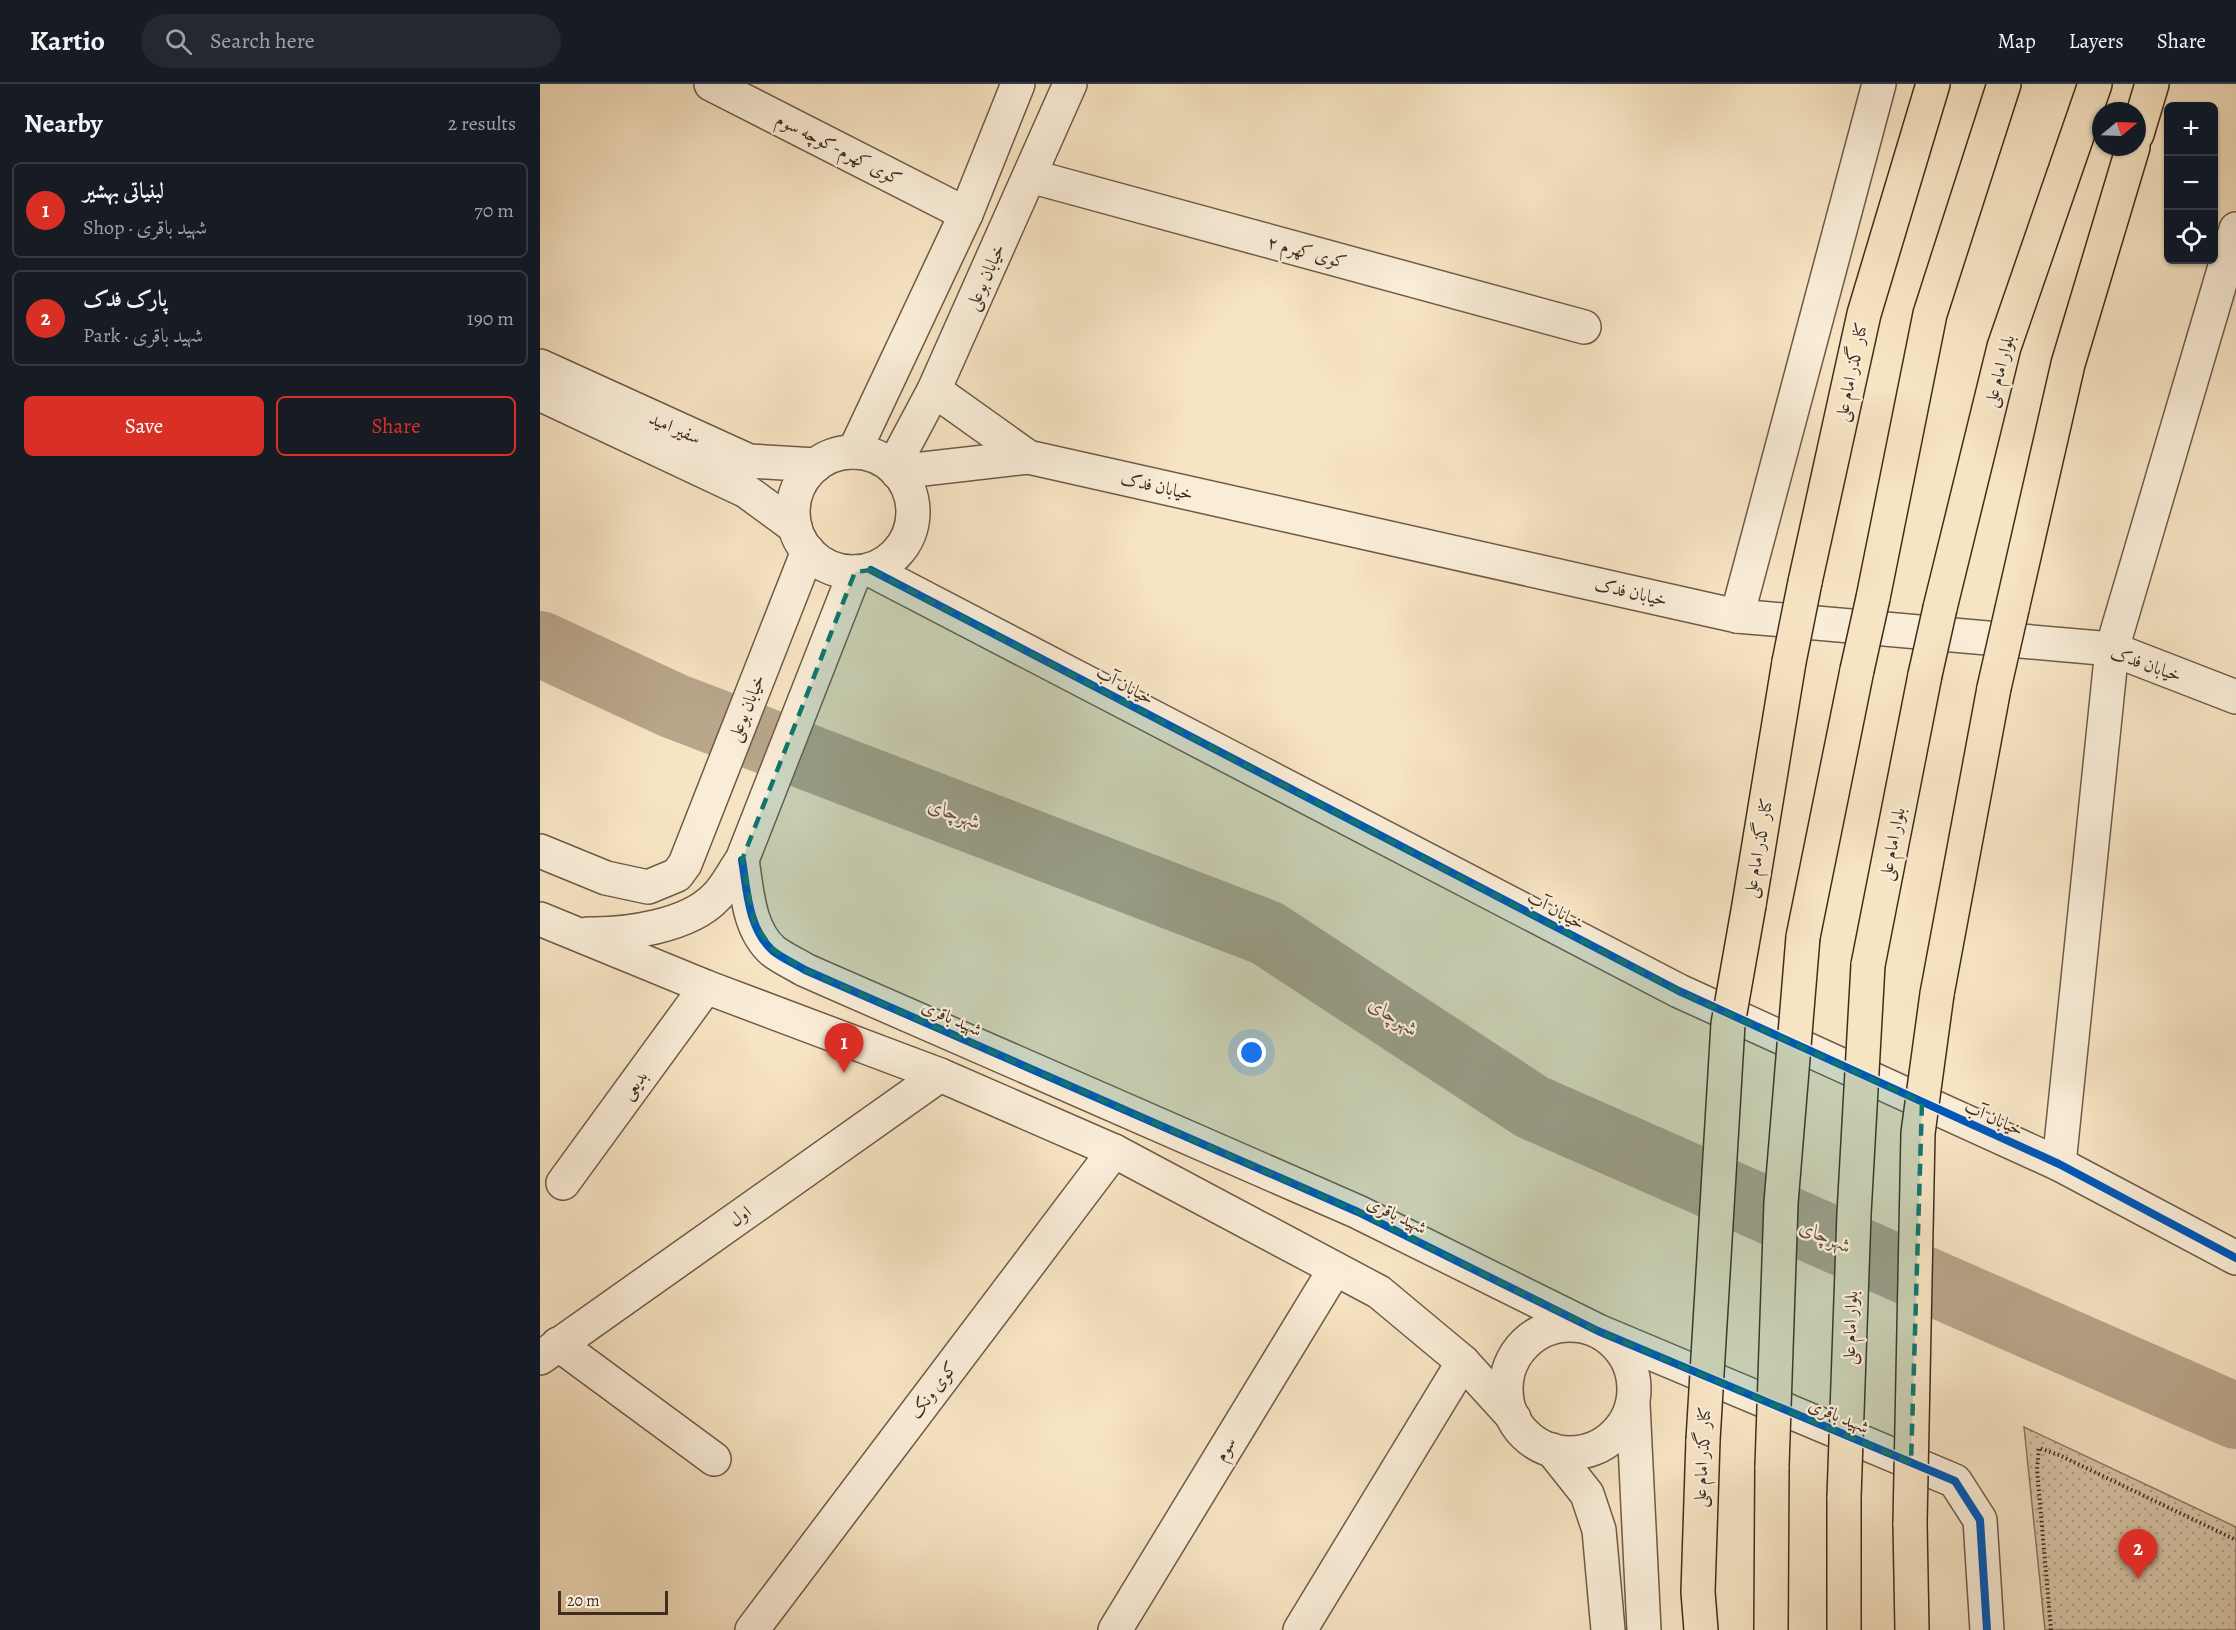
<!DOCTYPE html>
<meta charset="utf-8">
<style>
:root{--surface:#171b24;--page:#242831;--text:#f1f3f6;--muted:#9ea1a6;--line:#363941;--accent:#d93025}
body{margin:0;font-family:Alegreya,Amiri,serif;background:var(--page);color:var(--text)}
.controls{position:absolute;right:18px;top:18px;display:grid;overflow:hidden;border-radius:9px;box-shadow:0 2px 4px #0004}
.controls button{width:54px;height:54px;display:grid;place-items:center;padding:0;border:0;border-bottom:2px solid var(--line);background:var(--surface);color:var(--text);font:30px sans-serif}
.compass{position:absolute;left:1552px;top:18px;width:54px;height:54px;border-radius:50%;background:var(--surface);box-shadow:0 2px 4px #0004;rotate:71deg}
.scale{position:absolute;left:18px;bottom:15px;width:110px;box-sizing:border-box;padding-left:6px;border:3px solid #402d1e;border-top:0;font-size:16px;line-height:21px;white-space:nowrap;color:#402d1e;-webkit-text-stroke:4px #faedd8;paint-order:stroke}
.you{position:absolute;left:712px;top:969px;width:21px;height:21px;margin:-15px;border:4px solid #fff;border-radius:50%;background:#1a73e8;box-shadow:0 0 0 9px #1a73e833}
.badge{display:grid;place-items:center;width:39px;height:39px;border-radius:50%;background:var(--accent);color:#fff;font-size:20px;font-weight:700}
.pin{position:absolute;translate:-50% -50px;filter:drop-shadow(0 2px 3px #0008)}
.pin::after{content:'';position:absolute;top:32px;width:21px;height:18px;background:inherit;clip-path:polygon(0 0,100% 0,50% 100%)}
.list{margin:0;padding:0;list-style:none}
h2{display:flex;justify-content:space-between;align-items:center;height:78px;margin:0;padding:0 24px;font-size:26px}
h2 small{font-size:20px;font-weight:400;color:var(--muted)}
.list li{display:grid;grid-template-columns:39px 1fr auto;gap:18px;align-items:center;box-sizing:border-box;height:96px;margin:0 12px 12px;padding:0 12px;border:2px solid var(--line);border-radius:9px}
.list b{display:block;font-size:22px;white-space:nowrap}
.list p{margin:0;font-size:20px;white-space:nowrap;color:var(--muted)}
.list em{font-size:20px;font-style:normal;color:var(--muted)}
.actions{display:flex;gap:12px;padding:18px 24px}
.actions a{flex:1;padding:14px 0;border:2px solid var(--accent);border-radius:9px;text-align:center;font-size:21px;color:var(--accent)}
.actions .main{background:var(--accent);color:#fff}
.icon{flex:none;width:33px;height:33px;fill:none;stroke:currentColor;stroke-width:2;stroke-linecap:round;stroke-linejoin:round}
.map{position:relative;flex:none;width:1696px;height:1546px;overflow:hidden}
header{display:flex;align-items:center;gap:36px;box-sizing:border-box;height:84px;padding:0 30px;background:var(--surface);border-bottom:2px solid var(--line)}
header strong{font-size:28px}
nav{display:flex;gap:33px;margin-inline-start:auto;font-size:21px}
.search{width:420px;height:54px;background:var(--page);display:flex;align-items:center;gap:15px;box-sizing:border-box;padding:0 21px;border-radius:33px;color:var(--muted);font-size:22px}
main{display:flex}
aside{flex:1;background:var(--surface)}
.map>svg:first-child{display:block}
.grass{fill:url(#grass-dots);stroke:#8c7962;stroke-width:1.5}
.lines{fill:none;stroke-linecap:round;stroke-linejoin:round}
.river{stroke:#b9a68b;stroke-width:66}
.minor-casing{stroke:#6e5b47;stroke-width:36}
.major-casing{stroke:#402d1e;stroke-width:36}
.highway-casing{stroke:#402d1e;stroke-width:36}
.path{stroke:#402d1e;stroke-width:4;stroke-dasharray:1.5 3;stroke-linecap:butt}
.minor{stroke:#faedd8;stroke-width:33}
.major{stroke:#f7e4c3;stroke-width:33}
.highway{stroke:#f7e4c3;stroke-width:33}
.major-bridge-casing{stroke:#402d1e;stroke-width:36;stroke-linecap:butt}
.highway-bridge-casing{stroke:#402d1e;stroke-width:36;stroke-linecap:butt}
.major-bridge{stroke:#f7e4c3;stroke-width:33}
.highway-bridge{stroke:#f7e4c3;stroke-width:33}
.cycleway-casing{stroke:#faedd8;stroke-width:11}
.cycleway{stroke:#0057b8;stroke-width:8}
.marked{fill:#0f766e;fill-opacity:0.2;stroke:#0f766e;stroke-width:4.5;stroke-dasharray:12 8;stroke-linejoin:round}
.labels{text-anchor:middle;stroke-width:4.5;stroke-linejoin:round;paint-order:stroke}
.street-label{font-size:18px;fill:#402d1e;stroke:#faedd8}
.water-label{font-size:20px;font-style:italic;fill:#64513f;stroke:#faedd8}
</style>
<header>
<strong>Kartio</strong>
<div class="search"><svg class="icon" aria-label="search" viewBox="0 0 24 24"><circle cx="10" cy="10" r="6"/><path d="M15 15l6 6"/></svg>Search here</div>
<nav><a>Map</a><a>Layers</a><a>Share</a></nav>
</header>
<main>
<aside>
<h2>Nearby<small>2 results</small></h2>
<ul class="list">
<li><span class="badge">1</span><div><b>لبنیاتی بهشیر</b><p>Shop · شهید باقری</p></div><em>70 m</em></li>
<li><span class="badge">2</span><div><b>پارک فدک</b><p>Park · شهید باقری</p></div><em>190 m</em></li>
</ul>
<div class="actions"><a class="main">Save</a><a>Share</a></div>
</aside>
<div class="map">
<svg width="1696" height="1546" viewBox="0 0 1696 1546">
<defs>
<pattern id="grass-dots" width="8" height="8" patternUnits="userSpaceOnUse" patternTransform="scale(1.5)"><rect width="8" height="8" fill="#d8c5a7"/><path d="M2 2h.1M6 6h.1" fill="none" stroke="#b1a087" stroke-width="1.8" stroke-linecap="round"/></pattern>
</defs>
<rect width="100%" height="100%" fill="#f7e4c3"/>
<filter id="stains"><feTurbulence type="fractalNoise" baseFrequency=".00333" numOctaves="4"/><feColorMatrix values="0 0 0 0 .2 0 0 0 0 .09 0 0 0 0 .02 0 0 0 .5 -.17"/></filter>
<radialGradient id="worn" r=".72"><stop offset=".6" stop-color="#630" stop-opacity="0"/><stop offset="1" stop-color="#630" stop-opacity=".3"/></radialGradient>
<path class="grass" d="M1484,1343L1696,1443V1546H1505Z"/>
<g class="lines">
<path class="river" d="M0,560L134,622L727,849L992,1023L1696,1332"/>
<g class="minor-casing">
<g id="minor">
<path d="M171,0L426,130"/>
<path d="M490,92L1044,243"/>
<path d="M0,282L209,377L276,381"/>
<path d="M394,306L488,373L1197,532L1572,565L1696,613"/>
<path d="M0,310L206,407L255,443"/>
<path d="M314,368L426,130L478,0"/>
<circle cx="313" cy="428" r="60"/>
<path d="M353,383L394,306L530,0"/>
<path d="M357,388L488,373"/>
<path d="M331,486L1139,907L1519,1080L1696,1174"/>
<path d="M1197,532L1339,0"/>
<path d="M0,767L66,794L108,803L137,791L145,780L268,467"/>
<path d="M202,776C207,806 208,845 233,867C242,874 255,880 265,886L818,1128L1058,1247L1415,1397L1440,1436L1447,1546"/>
<path d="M0,835L166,903L400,991L574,1067L839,1208L923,1278L974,1334"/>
<path d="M48,850C86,851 148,842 175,814C186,804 193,788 202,776L315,488"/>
<path d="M1519,1080L1572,565L1696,145"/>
<path d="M23,1099L166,903"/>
<circle cx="1030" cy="1305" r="64"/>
<path d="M18,1260L174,1375"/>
<path d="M0,1274L400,991"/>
<path d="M1093,1320L1104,1546"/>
<path d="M1012,1366L1047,1410L1059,1446L1068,1546"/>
<path d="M212,1546L574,1067"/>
<path d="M575,1546L795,1185"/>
<path d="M760,1546L923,1278"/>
</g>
</g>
<g class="major-casing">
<g id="major">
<path d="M1597,50L1612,0"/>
<path d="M1265,498L1324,230L1393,0"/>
<path d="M1472,525L1528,280L1593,63"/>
<path d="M1209,821L1249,578"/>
<path d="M1397,910L1454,604"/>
<path d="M1370,1439L1372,1546"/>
<path d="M1161,1546L1158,1508L1163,1356"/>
</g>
</g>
<g class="highway-casing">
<g id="highway">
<path d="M1333,514L1390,230L1464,0"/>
<path d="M1400,524L1464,263L1555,0"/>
<path d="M1263,853L1317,586"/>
<path d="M1328,881L1385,591"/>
<path d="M1304,1413V1546"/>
<path d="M1231,1546L1232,1382"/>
</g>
</g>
<path class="path" d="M1511,1546L1497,1385L1499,1364L1519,1371L1696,1456"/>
<use href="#minor" class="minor"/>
<use href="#major" class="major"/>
<use href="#highway" class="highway"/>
<g class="major-bridge-casing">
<g id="major-bridge">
<path d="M1249,578L1265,498"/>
<path d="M1454,604L1472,525"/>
<path d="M1163,1356L1188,940L1209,821"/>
<path d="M1370,1439L1378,1049L1397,910"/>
</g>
</g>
<g class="highway-bridge-casing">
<g id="highway-bridge">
<path d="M1317,586L1333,514"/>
<path d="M1385,591L1400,524"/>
<path d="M1232,1382L1241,1119L1263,853"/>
<path d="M1304,1413L1314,1130L1328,881"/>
</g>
</g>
<use href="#major-bridge" class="major-bridge"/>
<use href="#highway-bridge" class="highway-bridge"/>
<g class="cycleway-casing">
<g id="cycleway">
<path d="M331,486L1139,907L1519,1080L1696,1174"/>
<path d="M202,776C207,806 208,845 233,867C242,874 255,880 265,886L818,1128L1058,1247L1415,1397L1440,1436L1447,1546"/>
</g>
</g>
<use href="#cycleway" class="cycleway"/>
</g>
<path class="marked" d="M331,486L1139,907L1382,1018L1371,1379L1058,1247L818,1128L265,886L233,866L214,839L202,776L315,488Z"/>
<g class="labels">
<g class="street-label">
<text transform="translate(299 65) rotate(27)" y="6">کوی کهرم-کوچه سوم</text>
<text transform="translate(767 168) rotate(15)" y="6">کوی کهرم ۲</text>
<text transform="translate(445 193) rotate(-66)" y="6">خیابان بوعلی</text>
<text transform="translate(1459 287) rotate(-75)" y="6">بلوار امام علی</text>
<text transform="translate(1311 288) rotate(-78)" y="6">کنار گذر امام علی</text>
<text transform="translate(135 344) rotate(24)" y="6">سفیر امید</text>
<text transform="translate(617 402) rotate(13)" y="6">خیابان فدک</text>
<text transform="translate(1091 508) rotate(13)" y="6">خیابان فدک</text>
<text transform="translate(1606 580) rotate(19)" y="6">خیابان فدک</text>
<text transform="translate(585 601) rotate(28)" y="6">خیابان آب</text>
<text transform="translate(206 624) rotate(-68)" y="6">خیابان بوعلی</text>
<text transform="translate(1352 760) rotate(-79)" y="6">بلوار امام علی</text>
<text transform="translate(1218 764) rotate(-80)" y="6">کنار گذر امام علی</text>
<text transform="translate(1016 826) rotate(28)" y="6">خیابان آب</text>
<text transform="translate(412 934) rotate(24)" y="6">شهید باقری</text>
<text transform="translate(94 1001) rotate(-54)" y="6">بدیعی</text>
<text transform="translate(1454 1034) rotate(24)" y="6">خیابان آب</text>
<text transform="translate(857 1131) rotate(26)" y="6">شهید باقری</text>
<text transform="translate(200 1132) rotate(-35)" y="6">اول</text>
<text transform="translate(1310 1244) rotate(-88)" y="6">بلوار امام علی</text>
<text transform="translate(393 1306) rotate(-53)" y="6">کوی ونک</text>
<text transform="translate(1299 1332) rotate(23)" y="6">شهید باقری</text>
<text transform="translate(685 1365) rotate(-59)" y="6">سوم</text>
<text transform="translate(1162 1373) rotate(-87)" y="6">کنار گذر امام علی</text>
</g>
<g class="water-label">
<text transform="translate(415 729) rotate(21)" y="7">شهرچای</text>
<text transform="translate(854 932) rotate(33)" y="7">شهرچای</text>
<text transform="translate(1286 1152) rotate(24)" y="7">شهرچای</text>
</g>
</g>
<rect width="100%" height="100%" filter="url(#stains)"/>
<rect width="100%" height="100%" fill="url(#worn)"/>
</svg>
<div class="controls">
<button>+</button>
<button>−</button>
<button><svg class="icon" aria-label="locate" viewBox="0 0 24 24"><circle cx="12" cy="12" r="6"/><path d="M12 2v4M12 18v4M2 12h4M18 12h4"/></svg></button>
</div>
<svg class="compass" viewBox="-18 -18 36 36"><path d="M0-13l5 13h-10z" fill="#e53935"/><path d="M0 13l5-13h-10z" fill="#9ea1a6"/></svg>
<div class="scale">20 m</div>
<div class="you"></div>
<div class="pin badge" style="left:304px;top:989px">1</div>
<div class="pin badge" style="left:1598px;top:1495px">2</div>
</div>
</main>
